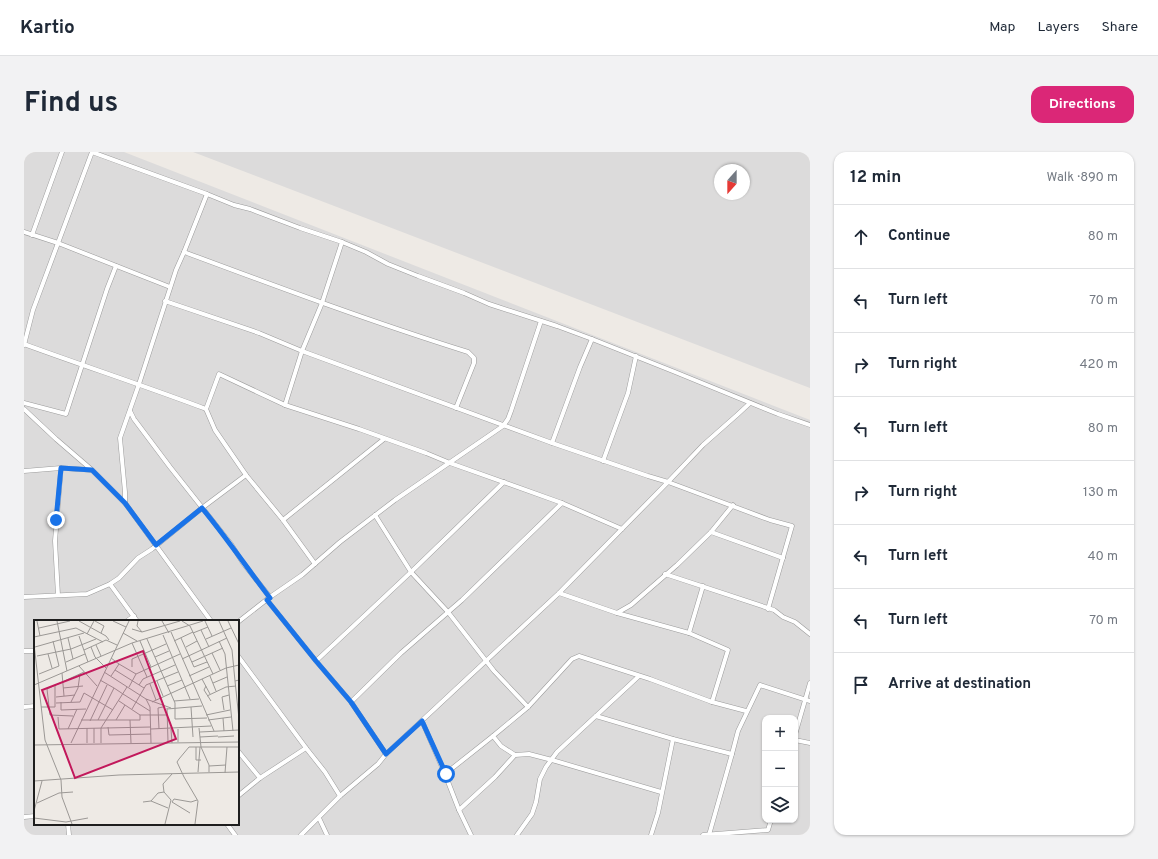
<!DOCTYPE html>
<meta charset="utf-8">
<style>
:root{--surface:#fff;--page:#f2f2f3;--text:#1f2937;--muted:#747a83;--line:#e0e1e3;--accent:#db2777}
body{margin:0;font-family:Overpass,sans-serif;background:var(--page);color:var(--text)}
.controls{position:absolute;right:12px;bottom:12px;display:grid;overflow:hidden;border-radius:8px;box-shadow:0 1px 3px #0004}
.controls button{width:36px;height:36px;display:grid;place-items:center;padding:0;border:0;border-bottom:1px solid var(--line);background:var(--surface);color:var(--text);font:20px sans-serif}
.compass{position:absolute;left:690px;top:12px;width:36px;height:36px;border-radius:50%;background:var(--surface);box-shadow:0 1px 3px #0004;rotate:201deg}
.stop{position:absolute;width:12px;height:12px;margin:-9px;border:3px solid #1a73e8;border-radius:50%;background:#fff}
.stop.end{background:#1a73e8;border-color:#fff;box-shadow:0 1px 4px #0008}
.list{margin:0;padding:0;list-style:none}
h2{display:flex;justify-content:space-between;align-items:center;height:52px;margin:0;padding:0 16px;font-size:17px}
h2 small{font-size:13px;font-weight:400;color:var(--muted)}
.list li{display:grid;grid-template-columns:26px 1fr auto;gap:12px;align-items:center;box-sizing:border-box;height:64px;padding:0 16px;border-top:1px solid var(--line)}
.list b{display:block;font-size:15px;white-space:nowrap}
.list em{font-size:13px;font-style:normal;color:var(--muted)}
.icon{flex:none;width:22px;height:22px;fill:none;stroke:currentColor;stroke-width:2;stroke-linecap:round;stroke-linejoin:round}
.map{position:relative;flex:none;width:786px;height:683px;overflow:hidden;border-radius:12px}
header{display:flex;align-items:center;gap:24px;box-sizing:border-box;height:56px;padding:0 20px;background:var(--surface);border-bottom:1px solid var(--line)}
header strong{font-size:19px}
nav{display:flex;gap:22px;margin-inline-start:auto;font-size:14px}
.intro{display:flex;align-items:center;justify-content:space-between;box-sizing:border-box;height:96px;padding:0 24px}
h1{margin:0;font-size:28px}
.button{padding:10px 18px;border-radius:12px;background:var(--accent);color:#fff;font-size:14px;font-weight:700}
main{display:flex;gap:24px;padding:0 24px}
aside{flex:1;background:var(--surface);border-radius:12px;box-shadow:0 1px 3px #0004}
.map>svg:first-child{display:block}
.residential{fill:#dcdbdb;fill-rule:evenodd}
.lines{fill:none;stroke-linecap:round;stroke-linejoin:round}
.street-casing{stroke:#9b9b9b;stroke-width:5}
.street{stroke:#fff;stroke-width:4}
.route{stroke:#1a73e8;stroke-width:5}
.inset-road{fill:none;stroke:#9b9895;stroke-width:1}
.view{fill:#c2185b;fill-opacity:0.15;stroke:#c2185b;stroke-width:2}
.inset-edge{fill:none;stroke:#1e1e1e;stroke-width:2}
</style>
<header>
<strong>Kartio</strong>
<nav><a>Map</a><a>Layers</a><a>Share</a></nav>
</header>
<div class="intro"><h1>Find us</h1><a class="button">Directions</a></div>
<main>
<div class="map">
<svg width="786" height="683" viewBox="0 0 786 683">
<rect width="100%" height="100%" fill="#eeeae5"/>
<g class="residential">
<path d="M0,0H100L786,268V683H0ZM11,469H214V672H11ZM741,566H771V668H741Z"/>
<path d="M169,0H786V236L595,163ZM696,18H720V42H696Z"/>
</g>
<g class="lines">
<g class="street-casing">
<g id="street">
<path d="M68,0L183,42L210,53L226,57L276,76L318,90L342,100L364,112L394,124L440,141L465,152L533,174L568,187L651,220L754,262L786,273"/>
<path d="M0,80L34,91L146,135"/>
<path d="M8,83L38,0"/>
<path d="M160,100C254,135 348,170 444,200L450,206V211L432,256"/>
<path d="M141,149L235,181L278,199L528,291L624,324L644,330L746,368L768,374L744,457"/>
<path d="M0,192C60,214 121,234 182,257L195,222L261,253L335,277L402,301L426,311L538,351L598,377"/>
<path d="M0,193L9,158L68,0"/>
<path d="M0,251L42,262L83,137L92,114"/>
<path d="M261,253L278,199L298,151L318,90"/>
<path d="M0,257L32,287L68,318L101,351L187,469"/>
<path d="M182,257L191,278L222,323L259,368L291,412"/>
<path d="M106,259L110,267L146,315L207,392L219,411L246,445"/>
<path d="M528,291L556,215L568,187"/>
<path d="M579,309L604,241L612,204"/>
<path d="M0,319L37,316L67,318"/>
<path d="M101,351V340L96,286L115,232L152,118L160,100L183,42"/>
<path d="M351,363L387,420L424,460L470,519L504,555L548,507L555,504L626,527L688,550L722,559"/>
<path d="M259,368L360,287"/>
<path d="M687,380L759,406"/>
<path d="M641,422L750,458L759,465L771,470L786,482"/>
<path d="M86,432L113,469"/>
<path d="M535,441L593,461L665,481L704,498L688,550"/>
<path d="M34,443L31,389L37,316"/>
<path d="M0,445L63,442L86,432L95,426L114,406L128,397L178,356L222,323"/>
<path d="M243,448L292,509L338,466L387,420L480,330"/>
<path d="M593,461L607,453L653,413L687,380L709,353"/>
<path d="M103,469L110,464"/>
<path d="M214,470L246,445L278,423L316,390L371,348L479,274L484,267L487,259L517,169"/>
<path d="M665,481L679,434"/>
<path d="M0,499H11"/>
<path d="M214,504L282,596L301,620L316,644"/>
<path d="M292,509L327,550L362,602"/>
<path d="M327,550L377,501L438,448L538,351"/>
<path d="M0,555L11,554"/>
<path d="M504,555L469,584L477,594L491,603L505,602L528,608L637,640"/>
<path d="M572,564L649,587L708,602"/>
<path d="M398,569L421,622L435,658L447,683"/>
<path d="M771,583L786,531"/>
<path d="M771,588L786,591"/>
<path d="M214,599L236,626"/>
<path d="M421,622L469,584"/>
<path d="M214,644L236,626L282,596"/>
<path d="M435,658L471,625L491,603"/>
<path d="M0,665L11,664"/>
<path d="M295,666L303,683"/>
<path d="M44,672L45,683"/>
<path d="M203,672L211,683"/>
<path d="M277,683L316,644L354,612L362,602L535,441L644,330L679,293L713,263L726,251"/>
<path d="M493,683L508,662L512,650L516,627L522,615L533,600L615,524"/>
<path d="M627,683L634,661L649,587"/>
<path d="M679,683L744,678L747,668"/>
<path d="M685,683L708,602L714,579L736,533L786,549"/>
</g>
</g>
<use href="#street" class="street"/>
</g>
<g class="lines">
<path class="route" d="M32,368L37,316L68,318L101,351L132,393L178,356C202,385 223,416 246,446L243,448L292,509L327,550L362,602L398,569L422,622"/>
</g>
<g transform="translate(10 468)">
<rect width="205" height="205" fill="#eeeae5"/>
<path class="inset-road" d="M3,1L6,16M23,1L33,51M45,1L72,16L75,20M61,1L70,6L67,13M79,1L92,7M104,1L103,6L108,12M128,1L135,13M148,1L156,6L179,54M171,1L178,16M185,1L198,30L201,61L205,60M194,1L205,24M5,8L36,1M98,9L108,12L146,1M167,10L175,27M137,12L180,111M89,13L103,21M159,13L174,7M53,14L60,1M129,15L156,79M45,16L54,42M0,17L42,8L69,22M34,18L39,39M147,18L160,47L173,42M113,19L141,83V99L173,98M172,19L197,8M106,21L117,47M140,21L159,12M185,21L191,34L199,111M98,23L113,57M0,24L11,120L27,160L28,177L38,204M62,25L67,36M1,27L50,13M57,27L61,37L72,48M152,27L163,21M50,30L72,20L83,25M178,33L186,50M14,34L18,48M3,36L37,29L62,19M121,37L135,31M77,38L85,44L77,56M148,39L193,18M32,42L51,34M158,42L189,28M85,44L102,54M45,46L63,66M98,47V39L132,24M81,50L110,68M70,52L112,79L137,88M28,53L30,76M5,54L25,46L19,21M155,56L175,47M176,56L182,71M168,59L176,74M66,60L80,68M123,61L129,76M201,61L205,99M179,63L193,57M116,64L122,80M0,65L98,23L169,1M105,65L109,59L141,45M133,66L148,60M172,66L170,70L177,81M95,67L102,54L146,34M29,68L49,66M89,74L116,91M173,76L192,67L202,66M22,77L41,75M112,79L116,87L117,123M85,81L106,95M140,81L165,79M27,82V90L52,89M37,82L44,68L46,54M118,82L192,48L205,45M22,83L46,82L50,73L79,90M7,87H21V65M157,87L159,117M133,88L134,122M98,89L112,65L144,52M133,89L168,86M190,90L188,77L195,75M172,95L196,90M39,96L16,95L13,69L50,52M24,97L25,109L117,107M189,98L190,111M47,100H106V95H133M64,100L80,68L89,74M82,100L91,85M96,100L97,123M174,100L197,97M56,101L73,65M74,107L75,115L117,114M53,108V123M60,108V123M165,108L167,127L175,145V152M34,109L43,89M117,109L177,106M125,109L124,88L129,87M137,109L138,123M144,109V122M166,112L205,110M166,117L184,116M184,117L200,116M37,123L95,1M67,123V108L93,67M0,125L205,122M162,127V140H167M175,146L192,145M164,152L166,127M191,153L193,127M0,161L85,155L205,152M130,172L129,164L138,154M117,181L134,188M109,182L117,181L124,173L130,172L137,180L131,204M138,182L140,179L157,182L163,180M138,182L156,193M3,183L25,173L39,172M0,191L8,161M0,198L32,202L54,198M161,204L164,181L150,157L143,142L145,139L155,127H205"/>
<path class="view" d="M109,31L142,119L41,158L8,70Z"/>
<rect width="205" height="205" class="inset-edge"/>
</g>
</svg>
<div class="controls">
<button>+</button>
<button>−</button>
<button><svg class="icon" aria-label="layers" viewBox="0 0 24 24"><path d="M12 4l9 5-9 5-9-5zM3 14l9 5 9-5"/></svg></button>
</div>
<svg class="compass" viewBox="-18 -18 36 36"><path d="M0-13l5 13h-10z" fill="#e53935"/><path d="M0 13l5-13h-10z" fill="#747a83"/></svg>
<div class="stop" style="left:422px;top:622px"></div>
<div class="stop end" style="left:32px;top:368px"></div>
</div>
<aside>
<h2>12 min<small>Walk · 890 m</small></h2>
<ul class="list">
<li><svg class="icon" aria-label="ahead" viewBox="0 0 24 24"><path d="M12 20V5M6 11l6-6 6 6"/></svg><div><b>Continue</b></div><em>80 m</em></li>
<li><svg class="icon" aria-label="left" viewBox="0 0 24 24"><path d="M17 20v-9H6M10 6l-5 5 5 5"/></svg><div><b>Turn left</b></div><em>70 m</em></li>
<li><svg class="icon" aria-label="right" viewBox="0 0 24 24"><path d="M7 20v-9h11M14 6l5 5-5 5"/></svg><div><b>Turn right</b></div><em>420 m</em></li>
<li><svg class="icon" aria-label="left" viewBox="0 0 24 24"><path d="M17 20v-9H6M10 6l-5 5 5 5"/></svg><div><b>Turn left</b></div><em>80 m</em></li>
<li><svg class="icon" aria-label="right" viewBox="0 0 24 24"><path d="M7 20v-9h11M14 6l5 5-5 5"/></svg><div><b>Turn right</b></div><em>130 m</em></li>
<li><svg class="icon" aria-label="left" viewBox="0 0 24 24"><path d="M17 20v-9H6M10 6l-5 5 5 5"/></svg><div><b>Turn left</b></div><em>40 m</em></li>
<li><svg class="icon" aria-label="left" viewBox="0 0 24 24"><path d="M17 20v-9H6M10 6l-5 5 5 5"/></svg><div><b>Turn left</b></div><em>70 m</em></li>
<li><svg class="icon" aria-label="arrive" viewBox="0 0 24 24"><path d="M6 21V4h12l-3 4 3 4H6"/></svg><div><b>Arrive at destination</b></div></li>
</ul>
</aside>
</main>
